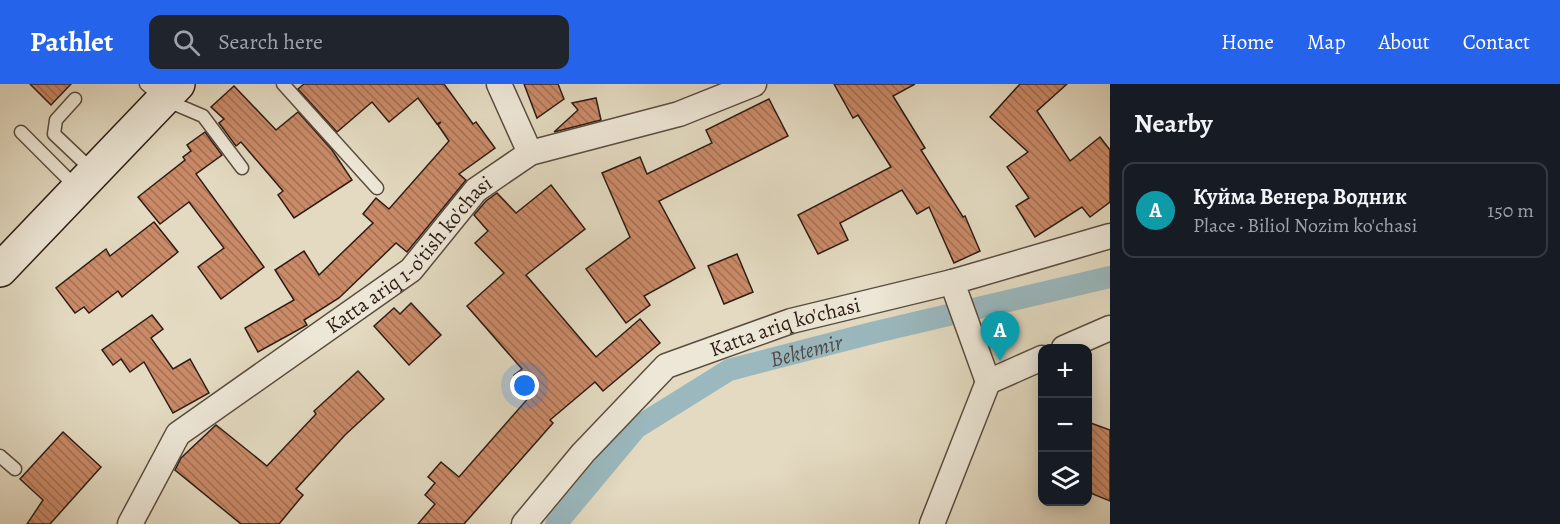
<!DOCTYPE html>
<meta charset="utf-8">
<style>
:root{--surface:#171b24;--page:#20242c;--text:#f1f3f6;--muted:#9ea1a6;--line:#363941;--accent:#2563eb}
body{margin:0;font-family:Alegreya,serif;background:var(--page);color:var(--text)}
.controls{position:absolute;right:18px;bottom:18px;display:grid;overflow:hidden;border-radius:12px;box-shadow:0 3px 15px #0003}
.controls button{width:54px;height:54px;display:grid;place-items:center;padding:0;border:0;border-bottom:2px solid var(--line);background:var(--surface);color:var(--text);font:30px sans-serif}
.you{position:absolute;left:525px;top:302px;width:21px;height:21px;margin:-15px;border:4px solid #fff;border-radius:50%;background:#1a73e8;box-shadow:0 0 0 9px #1a73e833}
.badge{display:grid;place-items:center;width:39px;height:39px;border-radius:50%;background:var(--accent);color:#fff;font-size:20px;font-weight:700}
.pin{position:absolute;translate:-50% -50px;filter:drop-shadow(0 2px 3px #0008)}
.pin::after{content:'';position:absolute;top:32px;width:21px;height:18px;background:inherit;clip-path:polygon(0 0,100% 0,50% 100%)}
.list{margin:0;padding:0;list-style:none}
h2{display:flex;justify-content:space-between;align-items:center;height:78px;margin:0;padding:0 24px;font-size:26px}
h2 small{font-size:20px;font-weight:400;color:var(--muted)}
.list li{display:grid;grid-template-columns:39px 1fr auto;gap:18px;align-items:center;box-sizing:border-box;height:96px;margin:0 12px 12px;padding:0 12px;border:2px solid var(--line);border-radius:12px}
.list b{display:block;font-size:22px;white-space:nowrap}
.list p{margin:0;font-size:20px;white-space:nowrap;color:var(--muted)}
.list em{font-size:20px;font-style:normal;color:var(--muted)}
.icon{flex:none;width:33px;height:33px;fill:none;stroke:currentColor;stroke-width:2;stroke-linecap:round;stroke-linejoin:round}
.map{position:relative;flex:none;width:1110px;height:440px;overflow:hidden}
header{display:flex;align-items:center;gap:36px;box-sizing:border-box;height:84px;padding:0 30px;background:var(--accent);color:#fff}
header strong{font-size:28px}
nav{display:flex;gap:33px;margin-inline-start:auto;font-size:21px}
.search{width:420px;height:54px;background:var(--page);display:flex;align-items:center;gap:15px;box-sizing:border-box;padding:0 21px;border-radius:12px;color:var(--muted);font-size:22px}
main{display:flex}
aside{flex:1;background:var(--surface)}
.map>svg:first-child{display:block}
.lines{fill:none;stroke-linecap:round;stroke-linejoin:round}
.canal{stroke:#9ab8be;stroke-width:22}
.building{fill:url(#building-back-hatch);stroke:#2e1c15;stroke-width:1.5}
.lane-casing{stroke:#5b4c40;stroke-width:15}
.street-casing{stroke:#5b4c40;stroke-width:27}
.secondary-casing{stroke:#2e1c15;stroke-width:36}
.lane{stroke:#ede7d7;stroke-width:12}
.street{stroke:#ede7d7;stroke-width:24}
.secondary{stroke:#ede7d7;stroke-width:33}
.labels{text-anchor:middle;stroke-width:6;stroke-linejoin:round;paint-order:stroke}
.street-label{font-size:21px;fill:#2e1c15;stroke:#ede7d7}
.water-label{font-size:22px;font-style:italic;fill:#4e4b48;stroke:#ede7d7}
</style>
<header>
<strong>Pathlet</strong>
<div class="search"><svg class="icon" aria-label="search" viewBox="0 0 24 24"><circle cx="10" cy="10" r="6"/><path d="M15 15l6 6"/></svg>Search here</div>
<nav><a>Home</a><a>Map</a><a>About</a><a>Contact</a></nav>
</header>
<main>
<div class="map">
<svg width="1110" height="440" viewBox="0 0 1110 440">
<defs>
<pattern id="building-back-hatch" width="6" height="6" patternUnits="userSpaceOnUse" patternTransform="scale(1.5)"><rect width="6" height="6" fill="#ca8a68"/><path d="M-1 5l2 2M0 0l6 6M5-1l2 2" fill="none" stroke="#a47054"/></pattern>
</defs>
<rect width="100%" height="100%" fill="#e3dac1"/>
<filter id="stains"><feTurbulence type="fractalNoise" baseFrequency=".00333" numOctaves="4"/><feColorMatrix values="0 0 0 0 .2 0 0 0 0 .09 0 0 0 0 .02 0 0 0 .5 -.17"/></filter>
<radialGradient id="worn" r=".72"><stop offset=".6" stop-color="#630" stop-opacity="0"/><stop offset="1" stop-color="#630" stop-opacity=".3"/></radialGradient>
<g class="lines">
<path class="canal" id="s1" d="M556,440L636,344L729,286L876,248L1110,193"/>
</g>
<g class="building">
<path d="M30,0H71L51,21Z"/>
<path d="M304,0H444L473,40L476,38L495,64L459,90L466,96L407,168L396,159L339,214L304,236L307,241L258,268L245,244L294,216L275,186L304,167L319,191L373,139L363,130L376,114L389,125L449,57L438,41L441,38L437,40L418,14L389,38L372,18L337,48L298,5Z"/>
<path d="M524,0H558L564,15L537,34Z"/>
<path d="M834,0H915L893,12L925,64L921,66L963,133L965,132L980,167L954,179L929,123L917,130L902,106L840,139L848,156L818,170L798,131L891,83L858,31L853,34Z"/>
<path d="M1020,0H1067L1037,27L1070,77L1100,53L1110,66V118L1090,133L1082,123L1035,153L1016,122L1029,114L1007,83L1028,68L990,33Z"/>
<path d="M234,2L276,46L298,28L332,66L352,96L294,134L278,111L283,107L241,58L236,62L219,39L224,35L211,23Z"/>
<path d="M596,14L601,36L554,48L578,26L572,19Z"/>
<path d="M769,15L788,52L659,117L695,184L644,212L650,221L626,239L586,185L630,153L602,89L640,73L647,90L712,59L706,46Z"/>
<path d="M205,48L222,71L196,90L264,183L221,215L198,183L224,164L189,118L160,140L138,113L185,76L183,73L191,67L187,61Z"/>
<path d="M551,101L585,145L526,191L596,273L640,235L660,259L603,307L595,298L550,336L553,339L464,440H418L435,420L425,411L435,399L428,393L441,378L459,393L531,311L514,291L522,285L467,222L504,189L475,159L488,147L474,131L486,117L497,109L516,129Z"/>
<path d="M154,138L178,168L122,213L118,207L89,229L84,223L75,229L56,204L106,165L110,172Z"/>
<path d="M737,170L753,208L724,220L708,182Z"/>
<path d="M411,219L441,251L409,281L374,242L394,224L400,230Z"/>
<path d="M152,231L163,245L151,254L173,285L190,275L209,309L173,329L144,278L130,288L121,275L113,281L102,266Z"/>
<path d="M358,287L384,315L345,351L296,405L303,411L279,440H241L175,386L181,374L216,341L267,382L316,330L314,327Z"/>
<path d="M1088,338L1110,346V417L1088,408Z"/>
<path d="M63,348L101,383L50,440H27L43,416L20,395Z"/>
</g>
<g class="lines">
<g class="lane-casing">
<g id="lane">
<path d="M146,0L163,15L203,32L242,84"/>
<path d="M283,0L377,104"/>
<path d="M75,15L56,36L54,50L93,87"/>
<path d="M21,48L77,104"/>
<path d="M0,372L15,385"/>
</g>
</g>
<g class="street-casing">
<g id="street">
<path d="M499,0L530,69"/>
<path d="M952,198L988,298"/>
<path d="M1064,264L1110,244"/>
<path id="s2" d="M130,440L178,350L411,186L476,106L530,69L679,30L754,0"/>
<path id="s3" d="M524,440L583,369L666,282L791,237L952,198L1110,152"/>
<path d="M932,440L988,298L1042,274"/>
</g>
</g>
<g class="secondary-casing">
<path id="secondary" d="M0,186L178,0"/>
</g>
<use href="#lane" class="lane"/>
<use href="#street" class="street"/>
<use href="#secondary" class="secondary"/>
</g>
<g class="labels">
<g class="street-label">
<text dy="7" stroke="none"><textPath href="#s2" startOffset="396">Katta ariq 1-o'tish ko'chasi</textPath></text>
<text dy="7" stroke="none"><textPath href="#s3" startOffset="338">Katta ariq ko'chasi</textPath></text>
</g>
<g class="water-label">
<text dy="8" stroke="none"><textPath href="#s1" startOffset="314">Bektemir</textPath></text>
</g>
</g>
<rect width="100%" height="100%" filter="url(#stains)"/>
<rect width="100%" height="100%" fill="url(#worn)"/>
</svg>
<div class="controls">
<button>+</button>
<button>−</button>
<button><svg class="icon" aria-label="layers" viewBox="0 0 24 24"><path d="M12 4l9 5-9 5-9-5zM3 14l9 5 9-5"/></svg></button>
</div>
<div class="you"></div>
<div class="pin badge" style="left:1000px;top:277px;background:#0f9aa8">A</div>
</div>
<aside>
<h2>Nearby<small></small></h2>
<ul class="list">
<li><span class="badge" style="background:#0f9aa8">A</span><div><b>Куйма Венера Водник</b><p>Place · Biliol Nozim ko'chasi</p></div><em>150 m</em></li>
</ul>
</aside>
</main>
